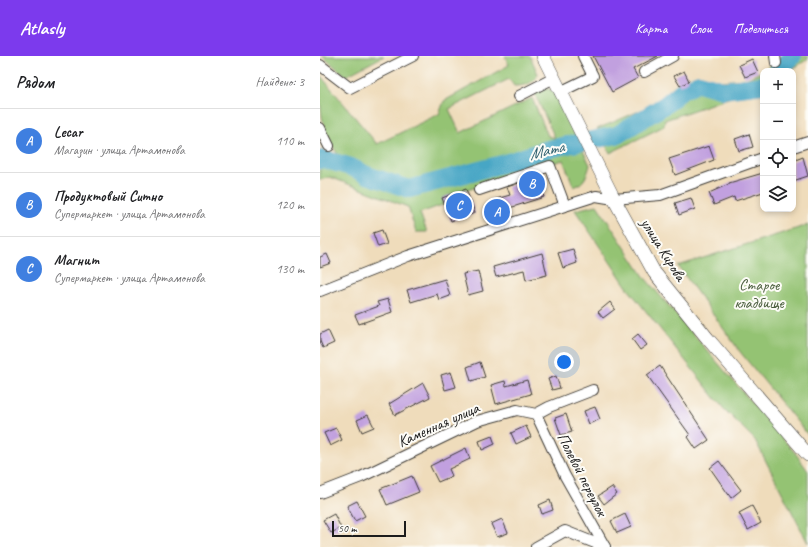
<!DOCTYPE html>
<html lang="ru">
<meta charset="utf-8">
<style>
:root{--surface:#fff;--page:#f2f2f2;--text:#202124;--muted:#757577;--line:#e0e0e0;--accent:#7c3aed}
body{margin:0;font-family:Caveat,sans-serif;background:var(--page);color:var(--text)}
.controls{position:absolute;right:12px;top:12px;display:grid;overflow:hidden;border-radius:8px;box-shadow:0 2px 6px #0003}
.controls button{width:36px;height:36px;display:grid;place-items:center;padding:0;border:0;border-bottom:1px solid var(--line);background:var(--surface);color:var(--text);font:20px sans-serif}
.scale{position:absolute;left:12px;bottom:10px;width:74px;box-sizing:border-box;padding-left:4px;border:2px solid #1c1c1c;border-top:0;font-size:11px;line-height:14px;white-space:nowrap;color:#1c1c1c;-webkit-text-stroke:3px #fdfcf7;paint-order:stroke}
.you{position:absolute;left:244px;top:306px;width:14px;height:14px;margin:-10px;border:3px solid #fff;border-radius:50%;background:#1a73e8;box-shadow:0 0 0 6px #1a73e833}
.badge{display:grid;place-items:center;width:26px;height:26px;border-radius:50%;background:var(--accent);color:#fff;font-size:13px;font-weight:700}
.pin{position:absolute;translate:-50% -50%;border:2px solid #fff;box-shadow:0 1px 4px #0006}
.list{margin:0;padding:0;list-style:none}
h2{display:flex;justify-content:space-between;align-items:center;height:52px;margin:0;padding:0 16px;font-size:17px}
h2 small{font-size:13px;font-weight:400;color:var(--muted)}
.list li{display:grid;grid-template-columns:26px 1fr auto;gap:12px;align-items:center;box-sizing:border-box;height:64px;padding:0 16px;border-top:1px solid var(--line)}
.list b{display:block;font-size:15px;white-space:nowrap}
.list p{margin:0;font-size:13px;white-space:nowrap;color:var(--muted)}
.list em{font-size:13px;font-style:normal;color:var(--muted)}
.icon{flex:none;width:22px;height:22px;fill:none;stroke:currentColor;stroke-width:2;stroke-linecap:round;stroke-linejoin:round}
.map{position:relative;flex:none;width:488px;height:491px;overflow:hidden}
header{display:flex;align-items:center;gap:24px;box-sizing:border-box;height:56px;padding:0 20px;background:var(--accent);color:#fff}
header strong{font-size:19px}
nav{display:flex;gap:22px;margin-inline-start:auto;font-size:14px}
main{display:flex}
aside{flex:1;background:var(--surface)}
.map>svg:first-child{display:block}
.green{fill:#94c373;stroke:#587048}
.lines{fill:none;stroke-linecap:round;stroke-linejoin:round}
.river{stroke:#46a6c5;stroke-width:18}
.building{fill:#c1a0df}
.minor-casing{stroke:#3c3934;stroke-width:12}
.major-casing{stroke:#3c3934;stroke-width:14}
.minor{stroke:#fff;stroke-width:10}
.major{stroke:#fff;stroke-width:13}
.labels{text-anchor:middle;stroke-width:4;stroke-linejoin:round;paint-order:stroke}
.street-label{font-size:16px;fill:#1c1c1c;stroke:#fdfcf7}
.park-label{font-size:16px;fill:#4c5f3f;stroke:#fdfcf7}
.water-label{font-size:17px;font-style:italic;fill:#316170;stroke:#fdfcf7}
</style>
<header>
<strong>Atlasly</strong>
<nav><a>Карта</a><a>Слои</a><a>Поделиться</a></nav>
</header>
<main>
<aside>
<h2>Рядом<small>Найдено: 3</small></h2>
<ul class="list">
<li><span class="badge" style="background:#3f7fe0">A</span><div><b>Lecar</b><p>Магазин · улица Артамонова</p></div><em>110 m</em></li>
<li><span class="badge" style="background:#3f7fe0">B</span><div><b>Продуктовый Ситно</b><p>Супермаркет · улица Артамонова</p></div><em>120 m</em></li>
<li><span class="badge" style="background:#3f7fe0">C</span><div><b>Магнит</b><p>Супермаркет · улица Артамонова</p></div><em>130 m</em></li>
</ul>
</aside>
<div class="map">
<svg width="488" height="491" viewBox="0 0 488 491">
<rect width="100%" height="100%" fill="#fdfcf7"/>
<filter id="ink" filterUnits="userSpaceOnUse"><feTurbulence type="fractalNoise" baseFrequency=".025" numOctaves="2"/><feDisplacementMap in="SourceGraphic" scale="8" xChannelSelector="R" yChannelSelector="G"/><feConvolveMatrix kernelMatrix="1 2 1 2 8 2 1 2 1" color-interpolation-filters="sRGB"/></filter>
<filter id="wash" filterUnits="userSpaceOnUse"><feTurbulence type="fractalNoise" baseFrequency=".012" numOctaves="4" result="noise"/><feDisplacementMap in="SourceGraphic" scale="16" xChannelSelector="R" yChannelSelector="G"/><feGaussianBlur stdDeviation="0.9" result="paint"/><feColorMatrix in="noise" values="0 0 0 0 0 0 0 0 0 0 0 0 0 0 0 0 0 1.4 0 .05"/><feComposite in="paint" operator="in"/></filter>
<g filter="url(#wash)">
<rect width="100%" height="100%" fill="#efdcbb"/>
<g class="green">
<path d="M2,0H64L26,20Z"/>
<path d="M185,0H210L218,18C213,28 205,30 194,30L189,23L129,53L140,77L212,42L228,80L235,82L214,36C222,33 226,31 234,35L270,109C267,119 265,127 254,131L243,104L122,142L125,148L100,157L107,176H96L88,151L10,121L0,124V109L20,101C0,75 0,53 0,19L57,88L119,58L124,45L189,9Z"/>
<path d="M460,0H488V3L469,15H444Z"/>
<path d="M443,15V30L345,64L344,70L290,97L277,73L387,26L426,23Z"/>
<path d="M277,149L325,222L476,398L488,415V487L435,384L404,353L309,234L255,154Z"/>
<path d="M488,169V379L421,297L358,210Z"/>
</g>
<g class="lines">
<g class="river">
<path d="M458,15L473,0"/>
<path d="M0,104L3,103L31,111L47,119L89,133L182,108L228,93L297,79L345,49L363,34L379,27L403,34L443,29"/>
</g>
</g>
<g id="blocks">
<g class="building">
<path d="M273,0H338L313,13L318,22L292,36Z"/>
<path d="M432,3L438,16L425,21L419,9Z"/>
<path d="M364,15L369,25L360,30L354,20Z"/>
<path d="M429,78L433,91L419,95L415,83Z"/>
<path d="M389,90L394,104L355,119L349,103Z"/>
<path d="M483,101L488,120L473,125V105Z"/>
<path d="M443,117V136L415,145L414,141L394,149L389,137L409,128V127Z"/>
<path d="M217,121L224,141L177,156L173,144L190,139L187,131Z"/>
<path d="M146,133L155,157L131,165L122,142Z"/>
<path d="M371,142L375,153L359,159L355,147Z"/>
<path d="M62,174L67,188L58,191L53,177Z"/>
<path d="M253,193L257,207L243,212L238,197Z"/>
<path d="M222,197L227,219L206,224L204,214L176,221L173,211Z"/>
<path d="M7,198L11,207L0,211V201Z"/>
<path d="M158,215L163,235L148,239L143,218Z"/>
<path d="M125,223L130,240L119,244L117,238L91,246L87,234Z"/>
<path d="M68,243L72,256L39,268L35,259L59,250L57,246Z"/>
<path d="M290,246L295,253L283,262L278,256Z"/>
<path d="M8,274L14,287L3,292L0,285V278Z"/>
<path d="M318,278L327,289L320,294L312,283Z"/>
<path d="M160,306L165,321L151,325L147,311Z"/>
<path d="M340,310L389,384L376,393L368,381L370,379L327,319Z"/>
<path d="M131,316L136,331L125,334L121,319Z"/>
<path d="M236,320L240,332L232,334L228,323Z"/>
<path d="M207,324L211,338L176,348L171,329L185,325L186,330Z"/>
<path d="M103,327L110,341L75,359L69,348Z"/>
<path d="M275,351L280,363L269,368L264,355Z"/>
<path d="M246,358L252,376L241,379L235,362Z"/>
<path d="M48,359L54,371L42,376L37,364Z"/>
<path d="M206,370L211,381L196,388L191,377Z"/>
<path d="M16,372L22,384L10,390L4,377Z"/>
<path d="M172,380L175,388L162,394L159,385Z"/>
<path d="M146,392L150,403L129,413L132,420L118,426L110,410Z"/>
<path d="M399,405L421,434L411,442L390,412Z"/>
<path d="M92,420L99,436L67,449L60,433Z"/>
<path d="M292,431L297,438L284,448L278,440Z"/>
<path d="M230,444L233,454L222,458L219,449Z"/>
<path d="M37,445L45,460L35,465L27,450Z"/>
<path d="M432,450L441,467L428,474L419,457Z"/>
<path d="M14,458L21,472L11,477L3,464Z"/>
<path d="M305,458L311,471L297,477L291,465Z"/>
<path d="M182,463L188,477L177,481L171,468Z"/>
</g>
</g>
</g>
<g filter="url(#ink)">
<use href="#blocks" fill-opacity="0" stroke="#3c3934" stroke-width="1"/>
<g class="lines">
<g class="minor-casing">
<g id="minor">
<path d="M455,0L456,7"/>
<path d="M0,9L30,32L93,0"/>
<path d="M324,16L353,0"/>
<path d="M240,36L273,20L263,0"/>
<path d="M199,40L234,22"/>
<path d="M0,72L9,90"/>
<path d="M473,91L488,86"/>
<path d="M159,134L230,110L245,150"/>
<path d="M0,235L88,200L276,140L294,143L340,139L443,102"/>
<path d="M216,358L245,420L285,491"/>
<path d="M0,437L41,421L157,365L197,354L216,358L229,351L273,334"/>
<path d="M216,491L245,475L285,491"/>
</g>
</g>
<g class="major-casing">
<path id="major" d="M223,0L294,143L334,216L388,283L488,399"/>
</g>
<use href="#minor" class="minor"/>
<use href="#major" class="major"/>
</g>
</g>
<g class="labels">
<g class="street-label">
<text transform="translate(344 193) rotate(58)" y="6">улица Кирова</text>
<text transform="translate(118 368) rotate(-24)" y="6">Каменная улица</text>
<text transform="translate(263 418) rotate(63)" y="6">Полевой переулок</text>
</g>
<g class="park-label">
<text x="439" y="234">Старое<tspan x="439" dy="18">кладбище</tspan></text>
</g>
<g class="water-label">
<text transform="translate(226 94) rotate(-14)" y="6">Мата</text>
</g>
</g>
</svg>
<div class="controls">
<button>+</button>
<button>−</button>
<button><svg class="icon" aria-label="locate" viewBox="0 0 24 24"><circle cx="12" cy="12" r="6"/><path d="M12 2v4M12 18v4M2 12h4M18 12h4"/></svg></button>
<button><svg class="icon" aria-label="layers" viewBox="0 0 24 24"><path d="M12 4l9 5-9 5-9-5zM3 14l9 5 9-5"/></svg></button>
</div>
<div class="scale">50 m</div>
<div class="you"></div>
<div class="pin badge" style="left:177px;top:156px;background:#3f7fe0">A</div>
<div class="pin badge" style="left:212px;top:128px;background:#3f7fe0">B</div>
<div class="pin badge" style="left:139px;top:150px;background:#3f7fe0">C</div>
</div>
</main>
